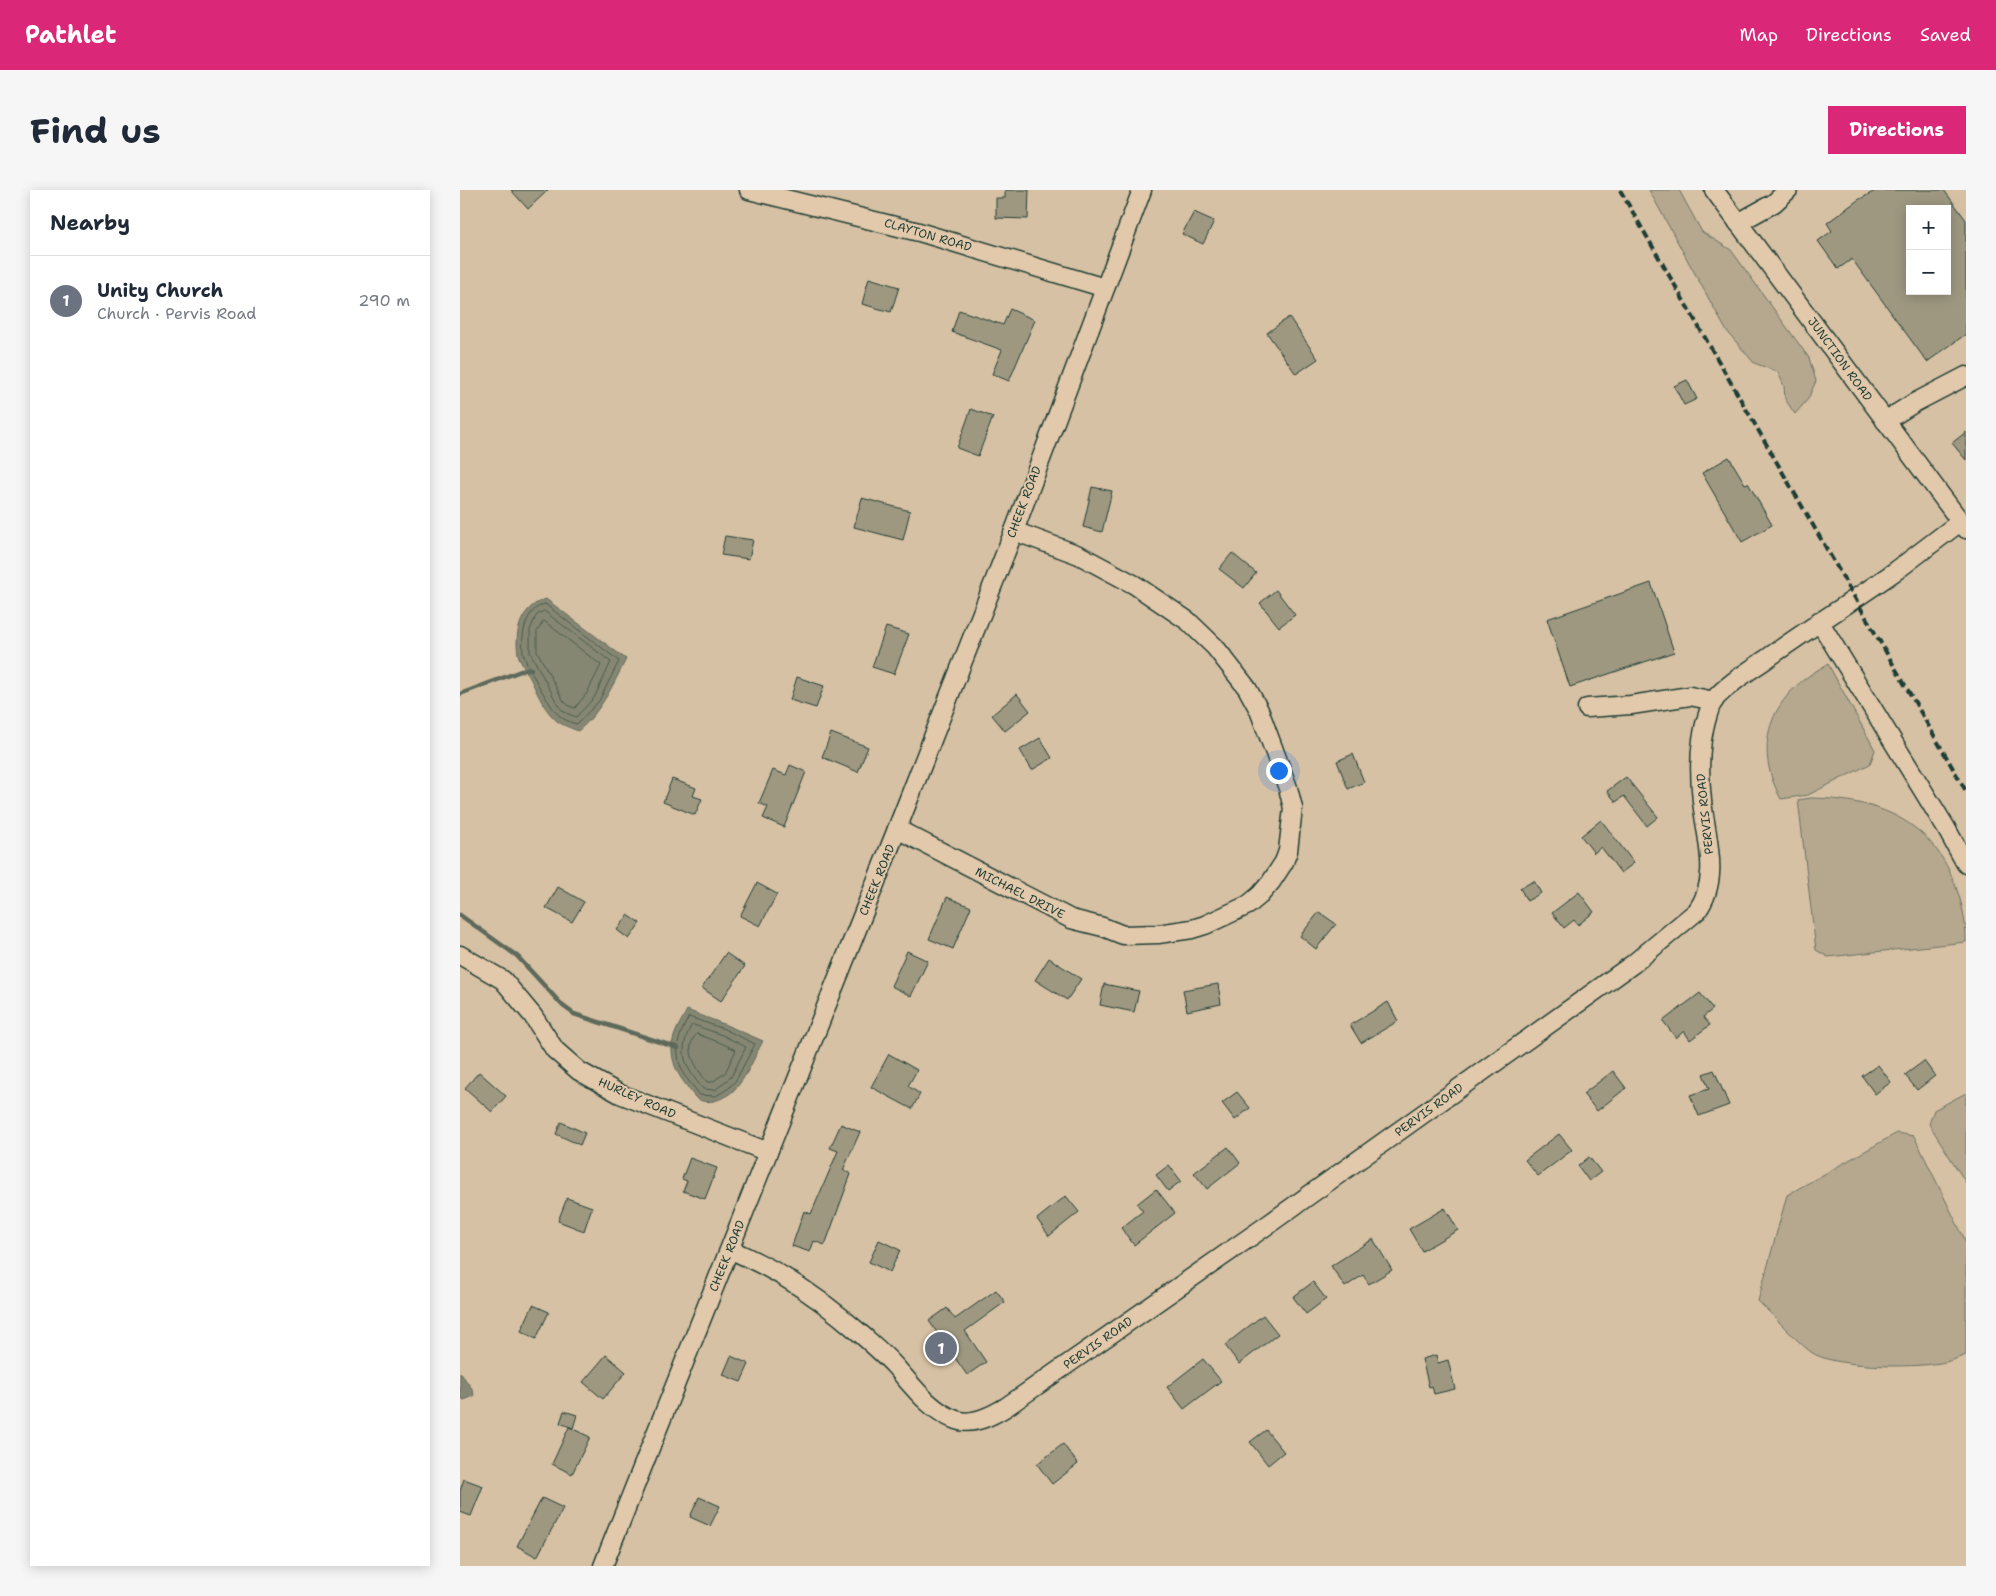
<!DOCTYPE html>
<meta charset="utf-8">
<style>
:root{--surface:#fff;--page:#f6f6f7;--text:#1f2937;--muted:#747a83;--line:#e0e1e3;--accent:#db2777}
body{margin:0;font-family:"Shantell Sans",sans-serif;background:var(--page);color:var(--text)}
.controls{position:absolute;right:15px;top:15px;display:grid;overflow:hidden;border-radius:0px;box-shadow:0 2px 12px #0003}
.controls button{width:45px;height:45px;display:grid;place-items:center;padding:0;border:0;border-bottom:1px solid var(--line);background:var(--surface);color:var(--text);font:25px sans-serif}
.you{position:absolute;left:818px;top:580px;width:18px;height:18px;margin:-12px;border:4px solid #fff;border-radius:50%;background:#1a73e8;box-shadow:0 0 0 8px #1a73e833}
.badge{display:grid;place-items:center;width:32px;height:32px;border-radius:50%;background:var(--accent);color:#fff;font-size:16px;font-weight:700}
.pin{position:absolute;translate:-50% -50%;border:2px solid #fff;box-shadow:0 1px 5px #0006}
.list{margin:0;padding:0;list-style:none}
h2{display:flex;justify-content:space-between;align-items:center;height:65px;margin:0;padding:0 20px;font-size:21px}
h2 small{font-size:16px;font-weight:400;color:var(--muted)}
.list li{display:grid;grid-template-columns:32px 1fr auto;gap:15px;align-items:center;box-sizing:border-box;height:90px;padding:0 20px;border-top:1px solid var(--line)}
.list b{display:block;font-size:19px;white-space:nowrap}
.list p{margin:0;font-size:16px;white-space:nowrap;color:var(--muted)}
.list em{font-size:16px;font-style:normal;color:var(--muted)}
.map{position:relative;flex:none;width:1506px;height:1376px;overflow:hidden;border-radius:0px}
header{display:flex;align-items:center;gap:30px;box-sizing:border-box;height:70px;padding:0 25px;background:var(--accent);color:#fff}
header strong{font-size:24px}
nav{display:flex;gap:28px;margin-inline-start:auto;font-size:18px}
.intro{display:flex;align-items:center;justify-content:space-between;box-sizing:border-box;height:120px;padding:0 30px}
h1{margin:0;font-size:35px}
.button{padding:12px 22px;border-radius:0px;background:var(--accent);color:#fff;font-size:18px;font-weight:700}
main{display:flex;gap:30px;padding:0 30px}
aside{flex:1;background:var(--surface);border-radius:0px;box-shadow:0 2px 12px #0003}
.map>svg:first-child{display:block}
.green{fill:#b5a88f;stroke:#6a7262}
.water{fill:#868773;stroke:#5d695a}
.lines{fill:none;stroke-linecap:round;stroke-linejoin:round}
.shore{stroke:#485b4d;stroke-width:1}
.stream{stroke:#5d695a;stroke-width:4.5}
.building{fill:#9e9881;stroke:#1f3d34;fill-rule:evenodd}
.minor-casing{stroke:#1f3d34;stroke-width:21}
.minor{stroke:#e3c9ab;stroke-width:18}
.rail{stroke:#1f3d34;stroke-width:4;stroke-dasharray:8 4;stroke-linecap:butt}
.labels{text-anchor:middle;stroke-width:4;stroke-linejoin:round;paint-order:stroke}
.street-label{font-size:12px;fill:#1f3d34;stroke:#e3c9ab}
</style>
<header>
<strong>Pathlet</strong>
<nav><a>Map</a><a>Directions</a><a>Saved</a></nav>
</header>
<div class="intro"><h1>Find us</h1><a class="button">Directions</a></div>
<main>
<aside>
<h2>Nearby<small></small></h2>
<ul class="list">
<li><span class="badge" style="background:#6b7280">1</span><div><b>Unity Church</b><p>Church · Pervis Road</p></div><em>290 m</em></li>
</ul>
</aside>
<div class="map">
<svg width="1506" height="1376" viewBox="0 0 1506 1376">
<rect width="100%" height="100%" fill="#d7c1a4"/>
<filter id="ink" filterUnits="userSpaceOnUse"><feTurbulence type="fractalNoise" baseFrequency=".02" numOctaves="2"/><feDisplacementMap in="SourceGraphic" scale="10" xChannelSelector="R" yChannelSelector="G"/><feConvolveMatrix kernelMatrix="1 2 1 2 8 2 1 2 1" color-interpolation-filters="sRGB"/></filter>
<g filter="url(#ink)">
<g class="green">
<path d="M1189,0H1219L1242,42L1271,60L1349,168L1356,191L1348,209L1335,224L1325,209L1324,196L1318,182L1294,173L1266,140Z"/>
<path d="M1368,474L1415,560L1410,574L1348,605L1321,609C1290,552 1313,503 1368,474Z"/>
<path d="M1351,608C1415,609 1470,629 1494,692C1502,712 1506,730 1506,752L1368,767L1356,760L1338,610Z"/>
<path d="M1506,903V993L1469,934L1474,920Z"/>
<path d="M1437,943L1454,946L1506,1052V1165C1498,1168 1489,1172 1480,1173C1453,1178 1373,1178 1351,1162C1335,1150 1314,1126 1298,1111L1327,1005Z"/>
</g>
<g class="water">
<path d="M86,409L166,469C153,495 141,522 118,541C111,538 102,535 97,531C85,521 78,505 72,492C68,483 60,473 58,464C54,440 62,416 86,409Z"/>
<path d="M227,820L266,835L303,851C294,867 287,888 273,901C264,909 246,917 235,907C232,904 229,899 226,895C217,884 211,870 212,856C213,843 221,832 227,820Z"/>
<path d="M0,1182L13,1200L14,1206L4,1210L0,1207Z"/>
</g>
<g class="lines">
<g class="shore">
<path d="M85,414L159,471L139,511L117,534C112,533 104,530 100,526C91,520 65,473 63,463C61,445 65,419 85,414Z"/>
<path d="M84,421L151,472L134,508L116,527L104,522L98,515L70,462V440L76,426Z"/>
<path d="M84,431L141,475L127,503L115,518L109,516L103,510L77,461V442Z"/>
<path d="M229,827L264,839L295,854L276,890L269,898L256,906L240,905L224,885L219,872L217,856L221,843Z"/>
<path d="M234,835L262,845L286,857L271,887L255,900L243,899C225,877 217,863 231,836Z"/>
<path d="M237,844L259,852L276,860L265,883L252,892H247C237,879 222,858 237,844Z"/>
</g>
<g class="stream">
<path d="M0,504L66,479H71"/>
<path d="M0,725L57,766L103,816L114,824L218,858"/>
</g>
</g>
<g class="building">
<path d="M51,0H88L68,19Z"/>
<path d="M545,0H569L568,29L536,28V8H545Z"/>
<path d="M1417,0H1484L1506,30V144L1467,172L1392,69L1378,79L1358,51L1372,41L1367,33L1398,10ZM1450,19H1487V101H1450Z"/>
<path d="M734,22L754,31L743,54L722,44Z"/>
<path d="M409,88L439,97L431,122L402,114Z"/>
<path d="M550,119L575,130L549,191L532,184L542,160L492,142L499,120L543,135Z"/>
<path d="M829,127L858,169L836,184L807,143Z"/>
<path d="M1227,190L1237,209L1224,215L1214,196Z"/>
<path d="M511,219L533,227L518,266L497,258Z"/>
<path d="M1506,242V270L1492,253Z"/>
<path d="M1269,267L1285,294L1288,293L1312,335L1282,352L1242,283Z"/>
<path d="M632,297L652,301L642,342L623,337Z"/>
<path d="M402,308L450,321L443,350L394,337Z"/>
<path d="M265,346L293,350L289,369L261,365Z"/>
<path d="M772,363L796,383L784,398L759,379Z"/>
<path d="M1191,393L1214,462L1110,497L1087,429Z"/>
<path d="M816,400L835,425L819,437L800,413Z"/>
<path d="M426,437L449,444L434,484L412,477Z"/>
<path d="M337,487L364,496L356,518L330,510Z"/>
<path d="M557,504L570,521L545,541L532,525Z"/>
<path d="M371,543L408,557L398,582L362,567Z"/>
<path d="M580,548L592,568L572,580L560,560Z"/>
<path d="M893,564L904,592L888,599L877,571Z"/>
<path d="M330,575L346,582L324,637L303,628L308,617L299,613L313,580L326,585Z"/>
<path d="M1166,587L1198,627L1187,636L1164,606L1156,612L1147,601Z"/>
<path d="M212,589L236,598L233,606L242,609L235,625L203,612Z"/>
<path d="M1141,630L1174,673L1161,683L1141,657L1134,663L1121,646Z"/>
<path d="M1074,691L1081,703L1067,711L1060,698Z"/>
<path d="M297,693L317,704L300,736L280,726Z"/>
<path d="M98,697L124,712L112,732L86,718Z"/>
<path d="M1119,702L1134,722L1118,735L1114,730L1104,738L1092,723Z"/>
<path d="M487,707L511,717L493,759L469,749Z"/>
<path d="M859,722L876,734L856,759L840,746Z"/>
<path d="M168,725L180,733L169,749L157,740Z"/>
<path d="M447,761L468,771L451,806L431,796Z"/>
<path d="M266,763L285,776L261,811L242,798Z"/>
<path d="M589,768L621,789L607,810L575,790Z"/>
<path d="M644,794L679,801L674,822L640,815Z"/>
<path d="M758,794L761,814L727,821L723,800Z"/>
<path d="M1240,803L1253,819L1243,827L1250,835L1230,850L1224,841L1216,848L1203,831Z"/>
<path d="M928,812L938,831L901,853L890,835Z"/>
<path d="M429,864L457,880L448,896L460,904L452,919L411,897Z"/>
<path d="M1464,871L1475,886L1457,900L1445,885Z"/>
<path d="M1418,875L1431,892L1415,904L1402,886Z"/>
<path d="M1254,880L1269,915L1239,926L1230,905L1249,899L1243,884Z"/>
<path d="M1153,881L1166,898L1137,921L1123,904Z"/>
<path d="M19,882L46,906L32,922L5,898Z"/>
<path d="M777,902L790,918L775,930L762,913Z"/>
<path d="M101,932L125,943L120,955L96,944Z"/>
<path d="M381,934L400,942L383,980L391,984L365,1055L354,1051L350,1062L332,1056L344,1021L351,1024L378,961L370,958Z"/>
<path d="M1099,944L1112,960L1078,986L1065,970Z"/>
<path d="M768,957L780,973L747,999L734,983Z"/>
<path d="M1129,967L1141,982L1129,991L1118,976Z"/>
<path d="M230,968L257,978L245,1009L223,1001L227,991L222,989Z"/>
<path d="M709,975L721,991L708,1001L696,985Z"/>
<path d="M696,999L715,1023L674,1055L661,1038L683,1021L677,1014Z"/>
<path d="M606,1006L619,1022L589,1046L577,1029Z"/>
<path d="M107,1008L132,1017L124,1041L98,1031Z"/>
<path d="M985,1018L998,1040L962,1061L949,1039Z"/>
<path d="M913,1049L932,1080L909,1094L903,1085L885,1097L871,1076Z"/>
<path d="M419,1050L440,1060L430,1082L409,1072Z"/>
<path d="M853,1092L866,1109L846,1124L833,1107Z"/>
<path d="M536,1100L545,1112L505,1141L526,1172L507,1185L469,1131L487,1118L495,1129Z"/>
<path d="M73,1115L89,1122L76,1149L61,1141Z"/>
<path d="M803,1125L818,1144L779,1174L765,1155Z"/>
<path d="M146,1165L166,1182L143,1209L123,1192Z"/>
<path d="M976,1165L978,1173L988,1170L995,1199L974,1204L972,1196L969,1197L962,1169Z"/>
<path d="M271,1166L289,1174L281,1192L263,1185Z"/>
<path d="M743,1169L761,1191L724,1219L707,1197Z"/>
<path d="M104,1221L117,1225L113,1238L100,1233Z"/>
<path d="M109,1237L130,1247L112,1284L92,1274Z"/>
<path d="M806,1240L824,1262L808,1275L790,1252Z"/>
<path d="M603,1254L618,1274L592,1294L577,1274Z"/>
<path d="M4,1289L23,1296L11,1326L0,1322V1301Z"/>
<path d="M239,1307L260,1316L250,1336L230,1327Z"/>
<path d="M82,1308L103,1318L77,1367L57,1356Z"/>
</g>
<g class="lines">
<g class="minor-casing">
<g id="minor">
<path d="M289,0L459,42L645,98"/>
<path d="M1254,0L1506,339"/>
<path d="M1278,33L1314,13L1328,0"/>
<path d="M1425,231L1454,213L1506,186"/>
<path d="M1359,431L1486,638L1506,674"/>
<path d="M1127,518L1171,515L1230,506L1254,511"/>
<path d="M437,639L611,729L643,737L663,745L698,744L732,739L745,735L788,715L800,705L811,692L824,672L828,661L833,618L828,598L799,520L787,498L755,457L728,431L675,395L619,365L554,341"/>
<path d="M0,765L43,790L73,826L95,860L119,881L160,904L308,962"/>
<path d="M270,1059C288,1068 307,1076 324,1087C351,1103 377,1123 401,1144C412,1154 424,1164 434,1175C452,1195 470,1221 496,1230C513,1236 533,1225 546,1217L806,1036L1173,774L1237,721C1261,688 1246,648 1242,611C1239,583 1239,550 1248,524C1249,520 1252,513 1254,510C1266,495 1289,481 1305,470C1348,439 1393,411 1437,380C1458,364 1479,348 1500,332"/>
<path d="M143,1376L437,639L554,341L682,0"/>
</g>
</g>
<use href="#minor" class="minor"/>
<path class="rail" d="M1160,0L1506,601"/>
</g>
</g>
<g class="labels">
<g class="street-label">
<text transform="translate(468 45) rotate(16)" y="4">CLAYTON ROAD</text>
<text transform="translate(1380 169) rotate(54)" y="4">JUNCTION ROAD</text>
<text transform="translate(564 312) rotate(-69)" y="4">CHEEK ROAD</text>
<text transform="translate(1245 624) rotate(-96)" y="4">PERVIS ROAD</text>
<text transform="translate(417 690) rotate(-68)" y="4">CHEEK ROAD</text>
<text transform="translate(560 703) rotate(27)" y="4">MICHAEL DRIVE</text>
<text transform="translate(177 908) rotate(24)" y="4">HURLEY ROAD</text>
<text transform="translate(969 920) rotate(-36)" y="4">PERVIS ROAD</text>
<text transform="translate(267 1066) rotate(-68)" y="4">CHEEK ROAD</text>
<text transform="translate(638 1153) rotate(-35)" y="4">PERVIS ROAD</text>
</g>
</g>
</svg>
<div class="controls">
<button>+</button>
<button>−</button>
</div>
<div class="you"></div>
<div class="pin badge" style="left:481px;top:1158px;background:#6b7280">1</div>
</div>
</main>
